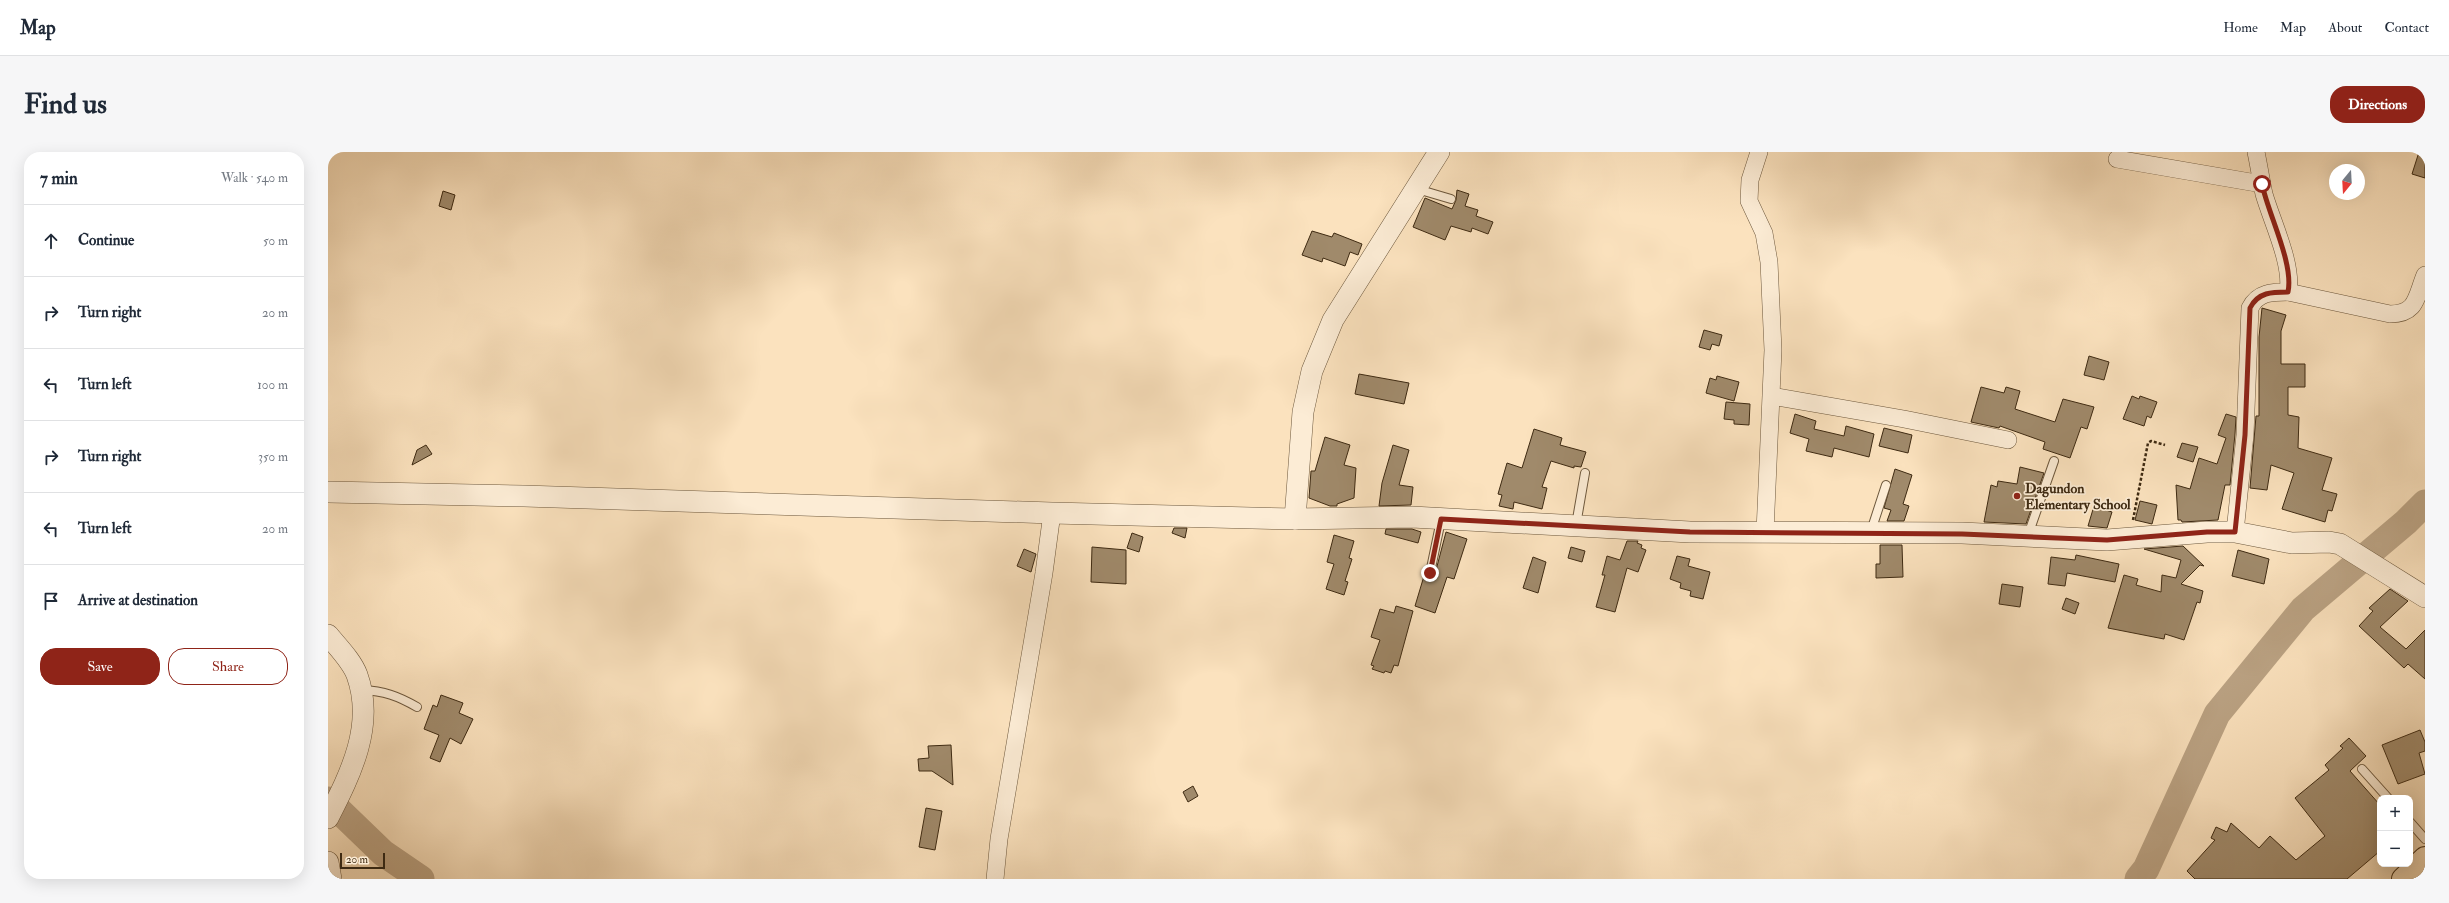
<!DOCTYPE html>
<meta charset="utf-8">
<style>
:root{--surface:#fff;--page:#f6f6f7;--text:#1f2937;--muted:#747a83;--line:#e0e1e3;--accent:#8f2418}
body{margin:0;font-family:"IM FELL Double Pica",serif;background:var(--page);color:var(--text)}
.controls{position:absolute;right:12px;bottom:12px;display:grid;overflow:hidden;border-radius:8px;box-shadow:0 4px 16px #0002}
.controls button{width:36px;height:36px;display:grid;place-items:center;padding:0;border:0;border-bottom:1px solid var(--line);background:var(--surface);color:var(--text);font:20px sans-serif}
.compass{position:absolute;left:2001px;top:12px;width:36px;height:36px;border-radius:50%;background:var(--surface);box-shadow:0 4px 16px #0002;rotate:198deg}
.scale{position:absolute;left:12px;bottom:10px;width:45px;box-sizing:border-box;padding-left:4px;border:2px solid #3e2a12;border-top:0;font-size:11px;line-height:14px;white-space:nowrap;color:#3e2a12;-webkit-text-stroke:3px #fcecd5;paint-order:stroke}
.stop{position:absolute;width:12px;height:12px;margin:-9px;border:3px solid #8f2418;border-radius:50%;background:#fff}
.stop.end{background:#8f2418;border-color:#fff;box-shadow:0 1px 4px #0008}
.list{margin:0;padding:0;list-style:none}
h2{display:flex;justify-content:space-between;align-items:center;height:52px;margin:0;padding:0 16px;font-size:17px}
h2 small{font-size:13px;font-weight:400;color:var(--muted)}
.list li{display:grid;grid-template-columns:26px 1fr auto;gap:12px;align-items:center;box-sizing:border-box;height:72px;padding:0 16px;border-top:1px solid var(--line)}
.list b{display:block;font-size:15px;white-space:nowrap}
.list em{font-size:13px;font-style:normal;color:var(--muted)}
.actions{display:flex;gap:8px;padding:12px 16px}
.actions a{flex:1;padding:9px 0;border:1px solid var(--accent);border-radius:16px;text-align:center;font-size:14px;color:var(--accent)}
.actions .main{background:var(--accent);color:#fff}
.icon{flex:none;width:22px;height:22px;fill:none;stroke:currentColor;stroke-width:2;stroke-linecap:round;stroke-linejoin:round}
.map{position:relative;flex:none;width:2097px;height:727px;overflow:hidden;border-radius:16px}
header{display:flex;align-items:center;gap:24px;box-sizing:border-box;height:56px;padding:0 20px;background:var(--surface);border-bottom:1px solid var(--line)}
header strong{font-size:19px}
nav{display:flex;gap:22px;margin-inline-start:auto;font-size:14px}
.intro{display:flex;align-items:center;justify-content:space-between;box-sizing:border-box;height:96px;padding:0 24px}
h1{margin:0;font-size:28px}
.button{padding:10px 18px;border-radius:16px;background:var(--accent);color:#fff;font-size:14px;font-weight:700}
main{display:flex;gap:24px;padding:0 24px}
aside{flex:1;background:var(--surface);border-radius:16px;box-shadow:0 4px 16px #0002}
.map>svg:first-child{display:block}
.lines{fill:none;stroke-linecap:round;stroke-linejoin:round}
.river{stroke:#bba384;stroke-width:27}
.building{fill:#a08a6b;stroke:#3e2a12}
.service-casing{stroke:#6d583d;stroke-width:10}
.minor-casing{stroke:#6d583d;stroke-width:18}
.tertiary-casing{stroke:#6d583d;stroke-width:22}
.trunk-casing{stroke:#3e2a12;stroke-width:24}
.path{stroke:#3e2a12;stroke-width:2.5;stroke-dasharray:3 2;stroke-linecap:butt}
.service{stroke:#fcecd5;stroke-width:8}
.minor{stroke:#fcecd5;stroke-width:17}
.tertiary{stroke:#fcecd5;stroke-width:21}
.trunk{stroke:#fbe2be;stroke-width:22}
.route{stroke:#8f2418;stroke-width:5}
.poi-dot{fill:#8f2418;stroke:#fcecd5;stroke-width:1.5}
.labels{text-anchor:middle;stroke-width:3.5;stroke-linejoin:round;paint-order:stroke}
.poi-label{font-size:14px;font-weight:bold;fill:#3e2a12;stroke:#fcecd5;text-anchor:start}
</style>
<header>
<strong>Map</strong>
<nav><a>Home</a><a>Map</a><a>About</a><a>Contact</a></nav>
</header>
<div class="intro"><h1>Find us</h1><a class="button">Directions</a></div>
<main>
<aside>
<h2>7 min<small>Walk · 540 m</small></h2>
<ul class="list">
<li><svg class="icon" aria-label="ahead" viewBox="0 0 24 24"><path d="M12 20V5M6 11l6-6 6 6"/></svg><div><b>Continue</b></div><em>50 m</em></li>
<li><svg class="icon" aria-label="right" viewBox="0 0 24 24"><path d="M7 20v-9h11M14 6l5 5-5 5"/></svg><div><b>Turn right</b></div><em>20 m</em></li>
<li><svg class="icon" aria-label="left" viewBox="0 0 24 24"><path d="M17 20v-9H6M10 6l-5 5 5 5"/></svg><div><b>Turn left</b></div><em>100 m</em></li>
<li><svg class="icon" aria-label="right" viewBox="0 0 24 24"><path d="M7 20v-9h11M14 6l5 5-5 5"/></svg><div><b>Turn right</b></div><em>350 m</em></li>
<li><svg class="icon" aria-label="left" viewBox="0 0 24 24"><path d="M17 20v-9H6M10 6l-5 5 5 5"/></svg><div><b>Turn left</b></div><em>20 m</em></li>
<li><svg class="icon" aria-label="arrive" viewBox="0 0 24 24"><path d="M6 21V4h12l-3 4 3 4H6"/></svg><div><b>Arrive at destination</b></div></li>
</ul>
<div class="actions"><a class="main">Save</a><a>Share</a></div>
</aside>
<div class="map">
<svg width="2097" height="727" viewBox="0 0 2097 727">
<rect width="100%" height="100%" fill="#fbe2be"/>
<filter id="stains"><feTurbulence type="fractalNoise" baseFrequency=".005" numOctaves="4"/><feColorMatrix values="0 0 0 0 .2 0 0 0 0 .09 0 0 0 0 .02 0 0 0 .5 -.17"/></filter>
<radialGradient id="worn" r=".72"><stop offset=".6" stop-color="#630" stop-opacity="0"/><stop offset="1" stop-color="#630" stop-opacity=".3"/></radialGradient>
<g class="lines">
<g class="river">
<path d="M0,648L55,701L93,727"/>
<path d="M1810,727L1818,717L1889,562L1975,457L2078,370L2097,351"/>
</g>
</g>
<g class="building">
<path d="M2091,0H2097V26L2084,22Z"/>
<path d="M1129,38L1141,42L1137,54L1150,58L1148,64L1165,70L1160,82L1144,76L1143,80L1123,74L1117,88L1085,75L1097,46L1124,57L1128,48Z"/>
<path d="M115,39L127,43L123,58L111,54Z"/>
<path d="M984,79L1004,85L1006,81L1034,92L1030,103L1022,100L1017,114L995,106L994,110L974,103Z"/>
<path d="M1934,156L1958,163L1953,179V212H1977V235H1960V263L1971,265L1970,296L2004,306L1994,338L2009,342L2004,359L2000,358L1997,370L1954,357L1966,321L1943,313L1939,338L1922,336L1928,264H1931V185Z"/>
<path d="M1376,178L1394,183L1391,194L1384,192L1382,198L1371,195Z"/>
<path d="M1761,204L1781,210L1776,228L1756,223Z"/>
<path d="M1031,222L1081,231L1076,252L1027,242Z"/>
<path d="M1389,224L1411,230L1406,249L1378,241L1382,226L1388,228Z"/>
<path d="M1653,235L1676,241L1678,235L1692,239L1687,257L1727,270L1735,247L1766,255L1759,277L1753,275L1742,306L1715,297L1717,290L1672,274L1671,276L1643,270Z"/>
<path d="M1804,244L1811,247L1812,244L1829,250L1823,266L1819,264L1816,274L1795,267Z"/>
<path d="M1398,250L1422,252L1421,273L1406,272V268L1396,267Z"/>
<path d="M1467,262L1488,269L1486,277L1516,284L1518,274L1546,282L1541,305L1506,296L1504,305L1478,299L1481,287L1462,281Z"/>
<path d="M1898,262L1908,265L1907,282L1902,333H1897L1890,368L1854,370L1853,368H1850L1848,333L1862,337L1871,306L1889,312L1898,286L1890,283Z"/>
<path d="M1556,276L1584,283L1580,301L1551,294Z"/>
<path d="M1206,277L1234,286L1232,293L1258,300L1253,315L1246,314V316L1223,309L1214,335L1219,336L1214,357L1186,350L1185,357L1171,354L1174,343L1170,342L1179,311L1194,316Z"/>
<path d="M997,285L1022,293L1016,313L1028,316L1026,346L1009,352V354H1002L981,346L983,319H987Z"/>
<path d="M1854,291L1870,295L1865,310L1849,305Z"/>
<path d="M98,293L104,302L84,313L89,298Z"/>
<path d="M1065,293L1081,298L1071,333L1085,335L1083,353L1051,354L1054,331Z"/>
<path d="M1692,315L1716,321L1698,372L1656,370L1663,333L1669,335L1670,329L1689,332Z"/>
<path d="M1567,317L1584,323L1575,352L1581,354L1576,369H1559L1563,358L1556,356Z"/>
<path d="M1812,349L1829,353L1824,372L1807,368Z"/>
<path d="M1766,354L1784,360L1779,376L1760,374Z"/>
<path d="M846,376H859L857,386L844,381Z"/>
<path d="M1058,377H1084L1093,380L1090,391L1057,382Z"/>
<path d="M1118,380L1139,387L1126,427L1119,425L1107,461L1087,454L1096,424L1103,426L1107,422Z"/>
<path d="M804,381L815,385L811,400L799,396Z"/>
<path d="M1006,383L1026,389L1021,406L1024,407L1017,429L1020,430L1016,443L998,437L1006,412L999,410Z"/>
<path d="M1299,389H1310L1309,391L1314,393L1313,396L1318,398L1310,420L1299,416L1287,460L1268,455L1277,423H1274L1279,404L1292,408Z"/>
<path d="M1552,393H1574L1575,425L1548,426V412H1552Z"/>
<path d="M1855,394L1876,414L1872,413L1853,432L1875,439L1872,451L1869,450L1856,488L1837,482L1836,487L1780,476L1796,423L1810,427L1808,433L1833,440L1834,423L1848,426L1853,408L1816,397Z"/>
<path d="M764,395L798,398V432L763,430Z"/>
<path d="M1243,395L1257,399L1254,410L1240,406Z"/>
<path d="M696,397L708,402L703,420L689,414Z"/>
<path d="M1910,398L1941,407L1936,432L1904,424Z"/>
<path d="M1748,403L1791,412L1787,430L1739,421L1737,434L1720,432L1723,405L1747,408Z"/>
<path d="M1349,404L1362,407L1360,414L1382,420L1375,447L1362,444L1363,439L1352,436L1353,431L1342,427Z"/>
<path d="M1205,405L1218,410L1210,441L1195,436Z"/>
<path d="M1674,432L1695,435L1692,455L1671,452Z"/>
<path d="M2062,437L2080,449L2052,475L2078,497L2097,478V527L2080,512L2076,516L2031,474L2045,459L2041,456Z"/>
<path d="M1738,446L1751,451L1747,462L1734,457Z"/>
<path d="M1068,454L1085,459L1070,514L1066,513L1063,521L1057,519L1056,521L1044,517L1046,514L1043,513L1052,488L1043,485L1052,457L1066,461Z"/>
<path d="M113,543L135,551L131,561L145,567L133,592L122,586L112,610L102,606L111,583L96,577L105,553L109,555Z"/>
<path d="M2092,578L2097,590V599L2091,601L2097,622L2070,632L2054,593Z"/>
<path d="M2021,586L2038,604L2022,619L2052,653V699L2019,727H1867L1859,719L1887,688L1883,686L1888,675L1899,680L1903,671L1931,696L1942,684L1968,708L1997,684L1967,646L2001,618L1997,613L2015,596L2012,594Z"/>
<path d="M623,593L625,633L604,619H591L590,607L601,606L600,594Z"/>
<path d="M865,634L870,644L860,650L855,640Z"/>
<path d="M598,656L614,659L607,698L591,695Z"/>
</g>
<g class="lines">
<g class="service-casing">
<g id="service">
<path d="M1089,37L1123,47"/>
<path d="M1248,373L1257,321"/>
<path d="M1543,379L1558,333"/>
<path d="M1700,383L1726,309"/>
<path d="M1102,421L1113,368"/>
<path d="M34,538C56,539 70,544 89,555"/>
<path d="M2034,617L2060,646"/>
<path d="M2082,670L2097,687"/>
</g>
</g>
<g class="minor-casing">
<g id="minor">
<path d="M1431,0L1422,28L1421,49L1436,81L1441,110L1445,198L1437,380"/>
<path d="M1789,7L1934,32"/>
<path d="M1960,140L2062,162C2089,162 2088,145 2097,123"/>
<path d="M1444,244L1576,267L1680,288"/>
<path d="M1907,380L1917,283L1922,156C1930,140 1944,140 1960,140C1965,112 1944,70 1936,42C1933,28 1931,14 1928,0"/>
<path d="M667,727L671,687L716,421L724,361"/>
</g>
</g>
<g class="tertiary-casing">
<g id="tertiary">
<path d="M0,340L196,344L724,361L967,367L1084,365L1362,380L1634,381L1779,388L1879,380H1907L1964,391L2001,390L2012,392L2097,445"/>
<path d="M967,367L975,260L984,219L1005,168L1111,0"/>
<path d="M0,483C9,494 24,509 29,523C47,573 23,621 0,666"/>
<path d="M0,710L3,727"/>
</g>
</g>
<g class="trunk-casing">
<path id="trunk" d="M2075,727L2097,706"/>
</g>
<path class="path" d="M1805,368L1820,291L1823,289L1837,293"/>
<use href="#service" class="service"/>
<use href="#minor" class="minor"/>
<use href="#tertiary" class="tertiary"/>
<use href="#trunk" class="trunk"/>
</g>
<g class="lines">
<path class="route" d="M1102,421L1113,367L1362,380L1634,382L1779,388L1879,380H1907L1917,283L1922,156C1930,140 1944,140 1960,140C1966,111 1940,62 1934,32"/>
</g>
<circle class="poi-dot" cx="1689" cy="344" r="4"/>
<g class="labels">
<g class="poi-label">
<text x="1697" y="341">Dagundon<tspan x="1697" dy="16">Elementary School</tspan></text>
</g>
</g>
<rect width="100%" height="100%" filter="url(#stains)"/>
<rect width="100%" height="100%" fill="url(#worn)"/>
</svg>
<div class="controls">
<button>+</button>
<button>−</button>
</div>
<svg class="compass" viewBox="-18 -18 36 36"><path d="M0-13l5 13h-10z" fill="#e53935"/><path d="M0 13l5-13h-10z" fill="#747a83"/></svg>
<div class="scale">20 m</div>
<div class="stop" style="left:1934px;top:32px"></div>
<div class="stop end" style="left:1102px;top:421px"></div>
</div>
</main>
